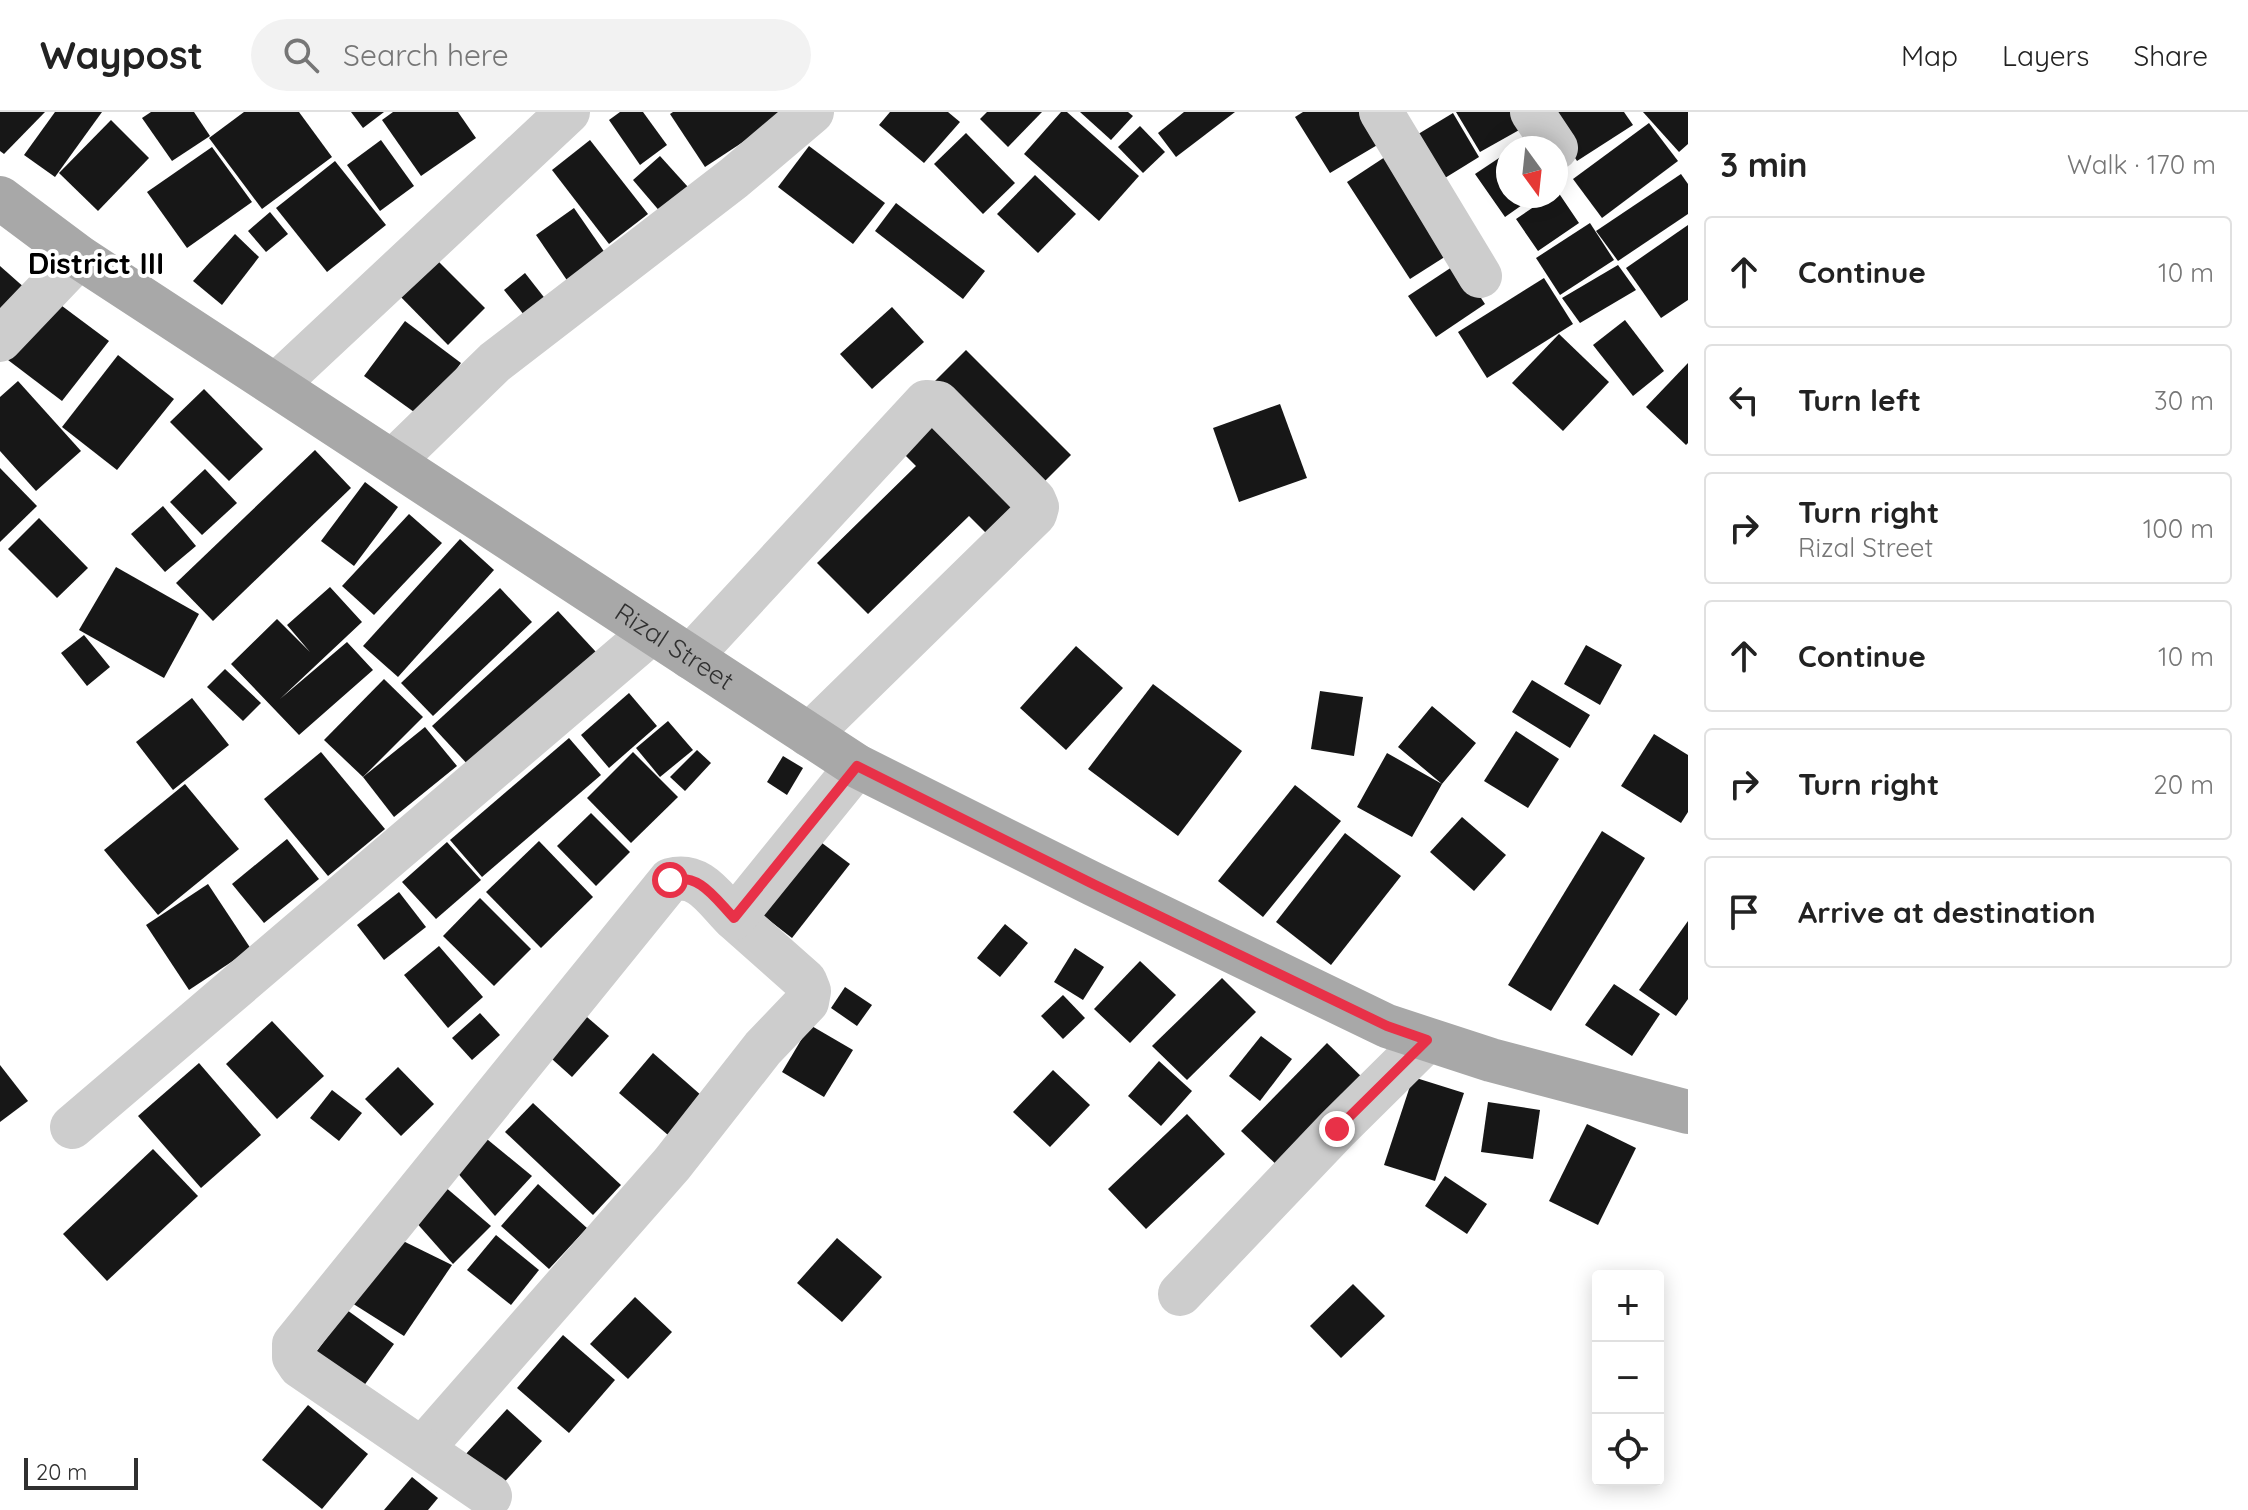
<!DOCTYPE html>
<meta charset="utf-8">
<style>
:root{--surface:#fff;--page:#f2f2f2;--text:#222;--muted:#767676;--line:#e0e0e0}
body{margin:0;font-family:Quicksand,sans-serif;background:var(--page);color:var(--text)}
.controls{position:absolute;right:24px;bottom:24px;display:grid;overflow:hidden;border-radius:8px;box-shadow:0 4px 20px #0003}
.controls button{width:72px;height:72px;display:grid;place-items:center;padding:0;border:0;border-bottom:2px solid var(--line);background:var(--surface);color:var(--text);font:40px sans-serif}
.compass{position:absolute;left:1496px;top:24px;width:72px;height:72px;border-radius:50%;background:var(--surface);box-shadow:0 4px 20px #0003;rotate:165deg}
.scale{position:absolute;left:24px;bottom:20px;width:114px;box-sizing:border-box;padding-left:8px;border:4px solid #303030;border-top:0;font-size:22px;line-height:28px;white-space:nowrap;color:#303030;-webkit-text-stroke:6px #fff;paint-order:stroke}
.stop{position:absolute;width:24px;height:24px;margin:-18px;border:6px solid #e83148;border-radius:50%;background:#fff}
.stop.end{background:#e83148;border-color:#fff;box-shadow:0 2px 8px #0008}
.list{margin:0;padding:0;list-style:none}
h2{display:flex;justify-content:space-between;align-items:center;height:104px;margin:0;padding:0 32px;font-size:34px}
h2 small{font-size:26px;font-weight:400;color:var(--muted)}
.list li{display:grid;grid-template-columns:52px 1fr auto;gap:24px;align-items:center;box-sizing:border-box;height:112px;margin:0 16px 16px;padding:0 16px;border:2px solid var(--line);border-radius:8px}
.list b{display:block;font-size:30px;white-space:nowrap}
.list p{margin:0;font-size:26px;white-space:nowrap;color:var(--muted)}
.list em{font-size:26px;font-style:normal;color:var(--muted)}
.icon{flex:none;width:44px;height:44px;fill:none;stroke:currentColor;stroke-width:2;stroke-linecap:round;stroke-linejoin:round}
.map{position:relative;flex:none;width:1688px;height:1398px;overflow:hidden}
header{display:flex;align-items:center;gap:48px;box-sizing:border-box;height:112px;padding:0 40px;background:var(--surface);border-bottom:2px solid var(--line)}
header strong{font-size:38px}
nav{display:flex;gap:44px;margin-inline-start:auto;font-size:28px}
.search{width:560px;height:72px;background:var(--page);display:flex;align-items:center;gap:20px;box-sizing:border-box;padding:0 28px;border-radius:44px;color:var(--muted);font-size:30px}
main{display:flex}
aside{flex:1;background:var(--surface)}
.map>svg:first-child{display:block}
.building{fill:#171717}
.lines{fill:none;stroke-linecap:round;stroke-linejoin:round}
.minor{stroke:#cdcdcd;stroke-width:44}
.major{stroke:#a8a8a8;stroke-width:44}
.route{stroke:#e83148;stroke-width:10}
.labels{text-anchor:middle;stroke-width:8;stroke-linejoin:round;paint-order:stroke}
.street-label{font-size:26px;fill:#303030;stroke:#fff}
.quarter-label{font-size:30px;font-weight:bold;fill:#000;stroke:#fff}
</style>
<header>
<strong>Waypost</strong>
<div class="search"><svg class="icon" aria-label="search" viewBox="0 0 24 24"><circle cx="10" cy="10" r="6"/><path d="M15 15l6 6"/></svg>Search here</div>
<nav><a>Map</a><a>Layers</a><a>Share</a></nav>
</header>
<main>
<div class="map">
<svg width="1688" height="1398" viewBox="0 0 1688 1398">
<rect width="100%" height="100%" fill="#fff"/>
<g class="building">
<path d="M0,0H45L4,42L0,39Z"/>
<path d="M55,0H102L55,65L24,43Z"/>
<path d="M151,0H194L210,24L172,49L142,6Z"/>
<path d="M244,0H299L332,45L262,97L209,26Z"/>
<path d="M351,0H384L363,16Z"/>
<path d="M393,0H458L476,26L421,64L382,8Z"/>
<path d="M620,0H643L667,33L640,53L609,8Z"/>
<path d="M673,0H789L705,55L670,2Z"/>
<path d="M890,0H948L960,10L924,51L879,13Z"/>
<path d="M987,0H1042L1008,35L980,7Z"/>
<path d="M1061,0H1067L1139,64L1099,109L1024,42Z"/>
<path d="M1080,0H1128L1133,4L1111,28Z"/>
<path d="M1184,0H1235L1176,45L1158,21Z"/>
<path d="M1303,0H1360L1379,32L1330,61L1295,5Z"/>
<path d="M1456,0H1511L1521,17L1480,40Z"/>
<path d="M1545,0H1624L1633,13L1577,49Z"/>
<path d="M1643,0H1688V32L1679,40Z"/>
<path d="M1453,1L1479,45L1432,74L1405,30Z"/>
<path d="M111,8L149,46L98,99L59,61Z"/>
<path d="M1649,11L1678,49L1602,106L1573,67Z"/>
<path d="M1140,14L1165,40L1143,61L1118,35Z"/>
<path d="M966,21L1015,71L983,102L934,52Z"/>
<path d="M381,28L414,74L380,99L347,53Z"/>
<path d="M590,28L648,102L609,132L552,58Z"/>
<path d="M809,34L885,91L853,132L778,75Z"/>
<path d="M212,35L252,90L187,136L147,80Z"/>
<path d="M1508,40V84H1535L1505,105L1475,62Z"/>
<path d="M1391,41L1454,139L1410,167L1347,70Z"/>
<path d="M660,44L697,85L668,109L633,68Z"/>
<path d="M335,49L386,113L327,160L276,96Z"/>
<path d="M1681,62L1688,72V102L1618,149L1596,119Z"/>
<path d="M1035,63L1076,102L1038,141L997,102Z"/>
<path d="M1556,77L1579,111L1538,139L1516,107L1550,84H1556Z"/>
<path d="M896,91L985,159L963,187L875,119Z"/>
<path d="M574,96L612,151L573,177L536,123Z"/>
<path d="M270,100L288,122L266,140L248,119Z"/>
<path d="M1590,111L1614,148L1560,183L1536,146Z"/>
<path d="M1688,113V188L1661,206L1626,156Z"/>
<path d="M235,122L259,145L222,193L193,169Z"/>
<path d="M429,140L485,196L448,233L392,176Z"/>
<path d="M1458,151L1485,192L1436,225L1408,184Z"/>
<path d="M1618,153L1636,178L1580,211L1562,186Z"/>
<path d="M0,154L26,177L0,206Z"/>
<path d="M525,161L554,198L533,214L504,178Z"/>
<path d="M1544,166L1573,212L1487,266L1458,220Z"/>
<path d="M54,188L109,229L62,289L8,248Z"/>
<path d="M892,195L924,230L872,277L840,242Z"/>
<path d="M1625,208L1664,259L1633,284L1593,233Z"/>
<path d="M405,209L461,251L421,305L364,264Z"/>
<path d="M1559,222L1609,270L1563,319L1512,271Z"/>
<path d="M966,238L1071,343L1035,379L930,274Z"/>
<path d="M118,243L174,287L117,358L62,315Z"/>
<path d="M1688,251V331L1686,333L1646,295Z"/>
<path d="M18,269L81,339L36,379L0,339V285Z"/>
<path d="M204,277L263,337L229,369L170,310Z"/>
<path d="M1280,292L1307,366L1239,390L1213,316Z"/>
<path d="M932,312L1013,395L986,421L969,404L868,502L817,451L916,354L903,341Z"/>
<path d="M315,338L351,376L213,509L176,471Z"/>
<path d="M0,356L37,394L0,430Z"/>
<path d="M205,357L237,391L202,423L170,390Z"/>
<path d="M365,370L398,395L354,454L321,429Z"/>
<path d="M163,394L196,434L165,460L131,422Z"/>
<path d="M409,402L442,431L374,503L342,474Z"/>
<path d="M39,406L88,456L57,486L8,437Z"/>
<path d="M460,427L494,458L398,565L363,534Z"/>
<path d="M116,455L199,502L164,566L79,518Z"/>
<path d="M330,475L362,510L280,587L347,530L373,558L299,623L231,552L277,507L310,540L287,513Z"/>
<path d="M500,476L532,510L433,604L401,571Z"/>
<path d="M558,499L596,540L471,656L432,614Z"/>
<path d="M84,523L110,555L87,574L61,541Z"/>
<path d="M1586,533L1622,553L1600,593L1564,572Z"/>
<path d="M1076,534L1123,576L1066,638L1020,596Z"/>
<path d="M225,557L261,591L243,609L207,575Z"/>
<path d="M384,567L423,605L363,665L324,628Z"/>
<path d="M1532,568L1590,603L1570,636L1512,600Z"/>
<path d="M1153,572L1242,639L1178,724L1088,657Z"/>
<path d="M1320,579L1363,585L1354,644L1311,637Z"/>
<path d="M629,581L657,614L609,656L581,623Z"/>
<path d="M192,586L229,633L173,678L136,630Z"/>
<path d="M1432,594L1476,631L1442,672L1412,725L1357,695L1387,641L1442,672L1398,635Z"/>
<path d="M668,609L693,638L660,665L636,636Z"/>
<path d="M425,615L457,654L394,705L363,665Z"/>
<path d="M1516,619L1559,647L1528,696L1484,669Z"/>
<path d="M1654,622L1688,643V700L1681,711L1621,674Z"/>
<path d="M569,626L601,663L482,765L450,728Z"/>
<path d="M697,638L711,651L685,679L670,665Z"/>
<path d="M321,640L385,717L328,764L264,687Z"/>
<path d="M633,640L678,685L631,731L587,686Z"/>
<path d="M783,644L803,656L787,683L767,670Z"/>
<path d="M185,672L239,737L158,803L104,738Z"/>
<path d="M1295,673L1341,709L1263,805L1218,769Z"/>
<path d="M591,701L630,740L596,774L557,734Z"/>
<path d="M1462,705L1506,743L1474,779L1430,740Z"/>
<path d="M1602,719L1645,746L1551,899L1508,873Z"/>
<path d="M1345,721L1401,764L1331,853L1276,810Z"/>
<path d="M287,727L319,767L264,811L232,772Z"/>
<path d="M818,728L850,752L792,826L761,802Z"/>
<path d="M539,729L593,785L541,836L486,780Z"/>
<path d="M447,730L481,768L436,807L402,770Z"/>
<path d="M208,772L251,837L189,878L146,813Z"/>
<path d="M399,780L426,815L384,848L357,813Z"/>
<path d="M480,786L531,837L494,874L443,824Z"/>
<path d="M1688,809V887L1676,904L1639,878Z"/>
<path d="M1005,812L1028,831L1000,865L977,846Z"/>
<path d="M439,834L483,885L448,916L404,863Z"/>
<path d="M1075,836L1104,855L1083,888L1054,870Z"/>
<path d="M1140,849L1176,883L1130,931L1094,897Z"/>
<path d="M1222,866L1256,900L1187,968L1152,934Z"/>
<path d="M1614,872L1660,902L1632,944L1585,913Z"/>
<path d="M845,875L872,893L857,914L831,896Z"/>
<path d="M1063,883L1085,906L1063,927L1041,904Z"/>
<path d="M580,899L609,924L572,965L543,939Z"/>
<path d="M480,901L500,923L472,948L452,926Z"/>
<path d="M272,909L324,964L277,1007L226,952Z"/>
<path d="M810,913L853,938L824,985L782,960Z"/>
<path d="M1261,924L1292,947L1260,989L1229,964Z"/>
<path d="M1327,931L1368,971L1283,1059L1241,1019Z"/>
<path d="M653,941L702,984L668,1023L619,981Z"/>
<path d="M1159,949L1192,979L1161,1014L1128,984Z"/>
<path d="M199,951L261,1023L201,1076L138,1004Z"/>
<path d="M0,953L28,989L0,1010Z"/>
<path d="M398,955L434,992L401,1024L365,987Z"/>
<path d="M1053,958L1090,993L1050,1035L1013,1000Z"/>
<path d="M1413,965L1464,981L1435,1069L1384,1053Z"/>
<path d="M332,978L362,1001L339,1029L310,1006Z"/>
<path d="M1488,990L1540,998L1533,1047L1481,1040Z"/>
<path d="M533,991L621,1073L593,1103L505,1020Z"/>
<path d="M1187,1002L1225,1042L1146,1117L1108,1077Z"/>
<path d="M1587,1012L1636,1036L1598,1113L1549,1089Z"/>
<path d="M482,1023L532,1064L495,1104L455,1058Z"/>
<path d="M153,1037L198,1084L107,1169L63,1122Z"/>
<path d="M1445,1064L1487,1092L1467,1122L1425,1094Z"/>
<path d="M538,1072L587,1116L549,1157L501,1114Z"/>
<path d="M444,1074L491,1114L453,1152L414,1108Z"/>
<path d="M496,1123L539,1158L511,1193L467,1158Z"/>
<path d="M837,1126L882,1165L842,1210L797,1171Z"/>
<path d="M399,1127L452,1153L404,1224L344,1186Z"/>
<path d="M1353,1172L1385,1204L1341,1246L1310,1214Z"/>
<path d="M635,1185L672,1220L628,1267L590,1232Z"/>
<path d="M347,1198L394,1232L358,1282L311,1247Z"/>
<path d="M563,1223L615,1268L569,1321L517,1276Z"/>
<path d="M308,1293L368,1342L322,1397L262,1348Z"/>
<path d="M507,1297L542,1329L499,1376L464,1344Z"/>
<path d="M412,1365L438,1386L428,1398H384Z"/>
</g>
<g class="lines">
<g class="minor">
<path d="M1381,0L1480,164"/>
<path d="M1532,0L1556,36"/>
<path d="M0,228L79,145"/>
<path d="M277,272L568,0"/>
<path d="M393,349L495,250L734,66L812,0"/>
<path d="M690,545L926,290L938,291L1034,388L1037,395L1035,402L809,623"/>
<path d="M72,1015L652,520"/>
<path d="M1180,1182L1337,1017L1427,928"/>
<path d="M423,1336L672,1052L763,936L807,890L809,879L805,869L734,806"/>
<path d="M490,1384L300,1254L294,1245V1232L670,768C700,760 714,786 734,806L857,654"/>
</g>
<path class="major" id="s1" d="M0,86L79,145L857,654L1093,772L1387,914L1491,948L1688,1000"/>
</g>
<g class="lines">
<path class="route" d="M670,768C700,761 714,785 734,806L857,654L1093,772L1387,914L1427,928L1337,1017"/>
</g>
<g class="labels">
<g class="street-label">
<text dy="9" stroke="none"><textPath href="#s1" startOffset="810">Rizal Street</textPath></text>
</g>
<g class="quarter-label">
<text x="96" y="162">District III</text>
</g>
</g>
</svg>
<div class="controls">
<button>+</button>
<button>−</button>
<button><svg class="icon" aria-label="locate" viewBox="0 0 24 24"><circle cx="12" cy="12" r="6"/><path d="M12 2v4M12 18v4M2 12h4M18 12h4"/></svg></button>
</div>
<svg class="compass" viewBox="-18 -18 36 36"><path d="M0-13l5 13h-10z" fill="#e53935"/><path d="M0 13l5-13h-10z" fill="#767676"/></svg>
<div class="scale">20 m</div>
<div class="stop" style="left:670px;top:768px"></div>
<div class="stop end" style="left:1337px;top:1017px"></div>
</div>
<aside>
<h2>3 min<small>Walk · 170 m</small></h2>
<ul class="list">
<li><svg class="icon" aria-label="ahead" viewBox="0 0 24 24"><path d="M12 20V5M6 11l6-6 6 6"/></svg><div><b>Continue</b></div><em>10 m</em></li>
<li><svg class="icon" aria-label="left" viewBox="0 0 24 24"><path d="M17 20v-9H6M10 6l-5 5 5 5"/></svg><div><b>Turn left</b></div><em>30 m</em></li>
<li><svg class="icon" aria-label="right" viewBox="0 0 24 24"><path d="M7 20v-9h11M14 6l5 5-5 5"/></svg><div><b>Turn right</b><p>Rizal Street</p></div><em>100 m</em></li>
<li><svg class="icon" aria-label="ahead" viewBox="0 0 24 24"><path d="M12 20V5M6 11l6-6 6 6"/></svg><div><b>Continue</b></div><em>10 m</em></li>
<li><svg class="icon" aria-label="right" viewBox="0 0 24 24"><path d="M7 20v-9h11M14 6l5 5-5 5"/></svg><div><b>Turn right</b></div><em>20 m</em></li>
<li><svg class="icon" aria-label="arrive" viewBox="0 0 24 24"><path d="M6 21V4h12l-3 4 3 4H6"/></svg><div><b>Arrive at destination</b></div></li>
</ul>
</aside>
</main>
